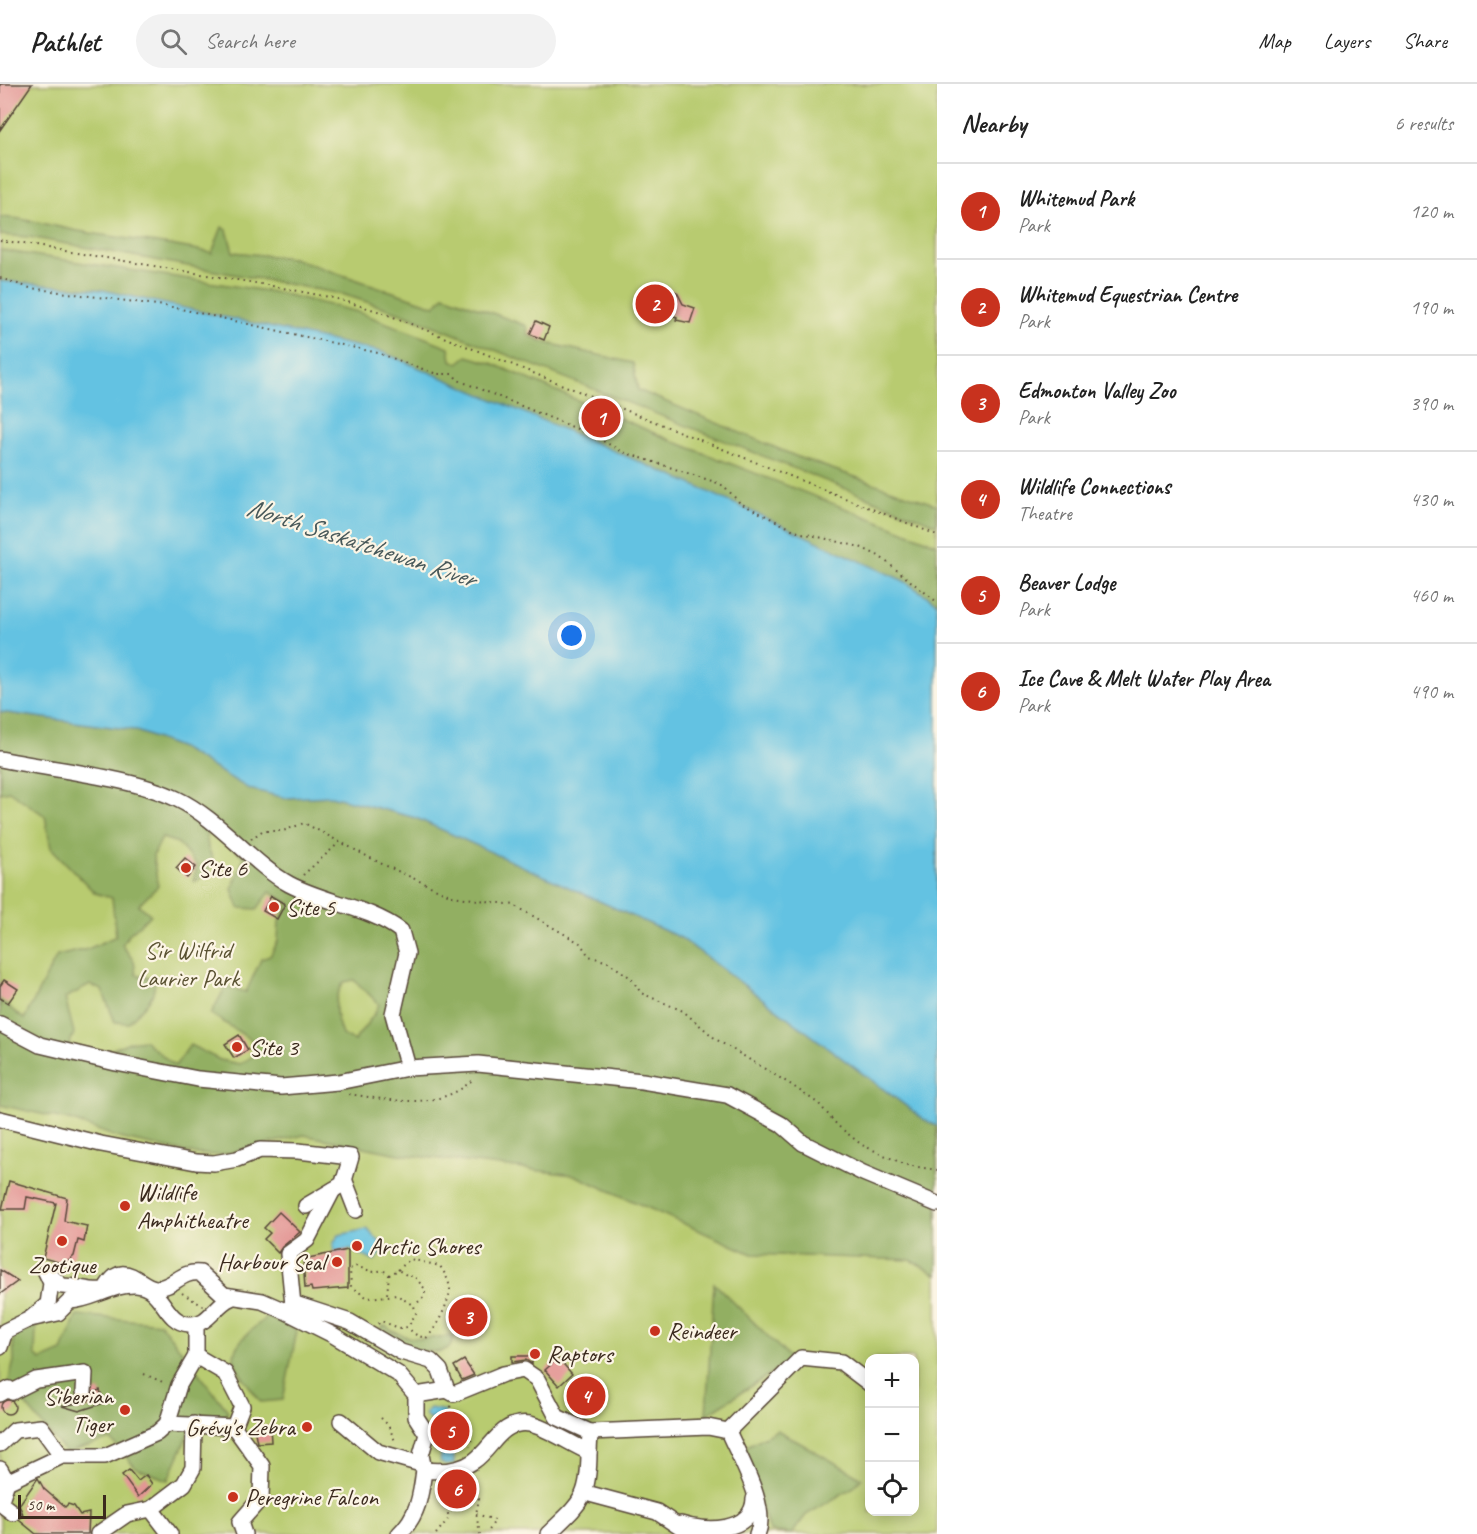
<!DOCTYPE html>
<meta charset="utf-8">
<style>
:root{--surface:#fff;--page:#f2f2f2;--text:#222;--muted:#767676;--line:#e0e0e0;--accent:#c8321e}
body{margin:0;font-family:Caveat,sans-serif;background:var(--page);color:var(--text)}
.controls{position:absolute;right:18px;bottom:18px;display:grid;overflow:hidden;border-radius:12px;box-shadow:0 3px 15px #0003}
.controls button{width:54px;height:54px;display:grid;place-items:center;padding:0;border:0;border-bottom:2px solid var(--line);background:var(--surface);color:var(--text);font:30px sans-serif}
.scale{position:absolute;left:18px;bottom:15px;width:88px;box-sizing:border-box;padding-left:6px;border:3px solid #3b2a1e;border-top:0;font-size:16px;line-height:21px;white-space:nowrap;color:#3b2a1e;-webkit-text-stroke:4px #fcf5e5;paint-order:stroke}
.you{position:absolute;left:572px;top:552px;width:21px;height:21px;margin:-15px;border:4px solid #fff;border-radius:50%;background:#1a73e8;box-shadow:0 0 0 9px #1a73e833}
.badge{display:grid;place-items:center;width:39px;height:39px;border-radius:50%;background:var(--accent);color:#fff;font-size:20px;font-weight:700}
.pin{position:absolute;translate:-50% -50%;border:3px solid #fff;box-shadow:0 2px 6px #0006}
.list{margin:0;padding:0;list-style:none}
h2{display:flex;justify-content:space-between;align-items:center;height:78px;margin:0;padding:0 24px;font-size:26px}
h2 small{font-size:20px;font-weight:400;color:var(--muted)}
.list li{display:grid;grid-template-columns:39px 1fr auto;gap:18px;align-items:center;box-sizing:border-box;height:96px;padding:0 24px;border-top:2px solid var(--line)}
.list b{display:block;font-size:22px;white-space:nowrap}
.list p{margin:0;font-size:20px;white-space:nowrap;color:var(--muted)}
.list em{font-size:20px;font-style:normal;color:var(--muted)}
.icon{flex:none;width:33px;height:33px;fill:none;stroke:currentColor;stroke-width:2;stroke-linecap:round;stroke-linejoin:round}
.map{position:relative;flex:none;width:937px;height:1450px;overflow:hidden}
header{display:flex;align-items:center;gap:36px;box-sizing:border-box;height:84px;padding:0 30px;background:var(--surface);border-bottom:2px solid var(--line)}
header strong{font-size:28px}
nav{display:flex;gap:33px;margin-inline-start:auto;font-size:21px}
.search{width:420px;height:54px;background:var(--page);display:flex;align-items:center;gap:15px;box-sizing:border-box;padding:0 21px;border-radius:33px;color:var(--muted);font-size:22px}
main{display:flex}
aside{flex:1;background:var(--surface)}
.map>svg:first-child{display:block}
.green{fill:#b8cb6f;stroke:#7a7a46;stroke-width:1.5;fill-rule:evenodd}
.forest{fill:#92af62;stroke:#666c40;stroke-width:1.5;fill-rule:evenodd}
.water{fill:#64c2e2;stroke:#507680;stroke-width:1.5}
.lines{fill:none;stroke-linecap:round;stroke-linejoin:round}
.stream{stroke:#64c2e2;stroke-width:4}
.building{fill:#e39694}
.minor-casing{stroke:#574638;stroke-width:18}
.path{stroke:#574638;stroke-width:2;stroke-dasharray:1.5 4.5;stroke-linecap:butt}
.minor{stroke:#fff;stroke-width:15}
.poi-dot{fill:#c8321e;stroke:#fcf5e5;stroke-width:2}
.labels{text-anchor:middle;stroke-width:4.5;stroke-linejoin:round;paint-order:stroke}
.poi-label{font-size:24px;fill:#3b2a1e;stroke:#fcf5e5;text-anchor:start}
.park-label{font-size:24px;fill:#5a5232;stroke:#fcf5e5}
.water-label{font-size:26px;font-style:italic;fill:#475859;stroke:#fcf5e5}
</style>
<header>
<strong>Pathlet</strong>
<div class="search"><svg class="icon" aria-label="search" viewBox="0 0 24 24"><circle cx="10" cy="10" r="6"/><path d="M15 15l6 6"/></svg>Search here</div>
<nav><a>Map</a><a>Layers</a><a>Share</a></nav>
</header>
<main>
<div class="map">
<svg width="937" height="1450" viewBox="0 0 937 1450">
<rect width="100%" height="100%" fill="#fcf5e5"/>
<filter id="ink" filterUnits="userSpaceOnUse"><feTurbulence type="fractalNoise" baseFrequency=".0167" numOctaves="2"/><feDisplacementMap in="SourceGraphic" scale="12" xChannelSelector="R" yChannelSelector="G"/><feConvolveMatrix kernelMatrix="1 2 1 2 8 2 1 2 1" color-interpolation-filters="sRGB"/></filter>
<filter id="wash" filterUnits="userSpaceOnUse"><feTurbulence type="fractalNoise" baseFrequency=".008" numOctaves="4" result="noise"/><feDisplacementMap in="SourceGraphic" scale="24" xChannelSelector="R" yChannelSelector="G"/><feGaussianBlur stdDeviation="1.35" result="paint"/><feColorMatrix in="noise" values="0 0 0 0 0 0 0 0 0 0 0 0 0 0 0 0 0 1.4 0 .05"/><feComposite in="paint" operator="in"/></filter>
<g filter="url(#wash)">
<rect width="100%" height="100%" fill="#f4e7cd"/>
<g class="green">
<path d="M0,0H937V519L904,497L103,206L0,197Z"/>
<path d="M0,628L181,664L250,705L286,714L331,712L937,1042V1450H0ZM870,1274H914V1428H870Z"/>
</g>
<g class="forest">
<path d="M0,133C28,134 51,142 78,147C123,155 167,159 212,169L222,143L227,146L233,168L292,174L435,222L444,211L527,242L528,251L547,259L633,279L638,306L800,374L937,421V441L404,230L342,210L29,153L0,151Z"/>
<path d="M0,166L279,209L358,228L449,263L451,276L458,279L467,272L491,279L675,358L937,460V519L904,497L0,197Z"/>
<path d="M0,628L134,646L181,664L250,705L286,714L331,712L416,734L681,854L925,1036L937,1042V1191L911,1176L752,1170L574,1091L399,1070L304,1051L220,1071L195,1070L119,1054L73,1037L0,1021V916L24,935L57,872L88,865L116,852L112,814L95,809L51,764L45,732L9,707L0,709ZM205,741L244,773L232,805L239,824L257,825L270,808L289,819L279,837L278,857L270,872L261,875L246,908L226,902L211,930L253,957L254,971L240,980L220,976L190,961L175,982L144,956L129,958L102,970L69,961L74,949L65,914L90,901L102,906L115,938L128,939C140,926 158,914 154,895L136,891L134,877L122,861L129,850L151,831L139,821L158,802L153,772L162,754L178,759L197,782L193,797L204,793L214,778L208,764ZM354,896L379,920L375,929L354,957L342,951C335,932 332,916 344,898Z"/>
<path d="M714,1199L792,1276L706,1331Z"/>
<path d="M77,1231L160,1239L228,1327L223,1336L194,1337L168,1396L136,1384L110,1355L66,1369L8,1300L14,1277L13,1253L36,1241L35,1271L41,1276L62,1267Z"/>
<path d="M268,1232L297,1247L283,1316L261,1318C227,1273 221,1270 268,1232Z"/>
<path d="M385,1242C405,1259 432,1255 455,1251L450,1263L441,1268L421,1267L401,1265L386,1253L381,1244Z"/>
<path d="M777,1346L862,1394L854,1403L806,1431L792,1450L769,1447L743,1364Z"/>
</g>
<g class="water">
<path d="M0,197L103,206L382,268L689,399L904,497L937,519V1042L925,1036L681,854L416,734L331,712L286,714L249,705L181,664L134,646L0,628Z"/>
<path d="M367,1145L380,1158L381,1170L374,1177L350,1165L334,1169L333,1160L339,1151Z"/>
<path d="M430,1324L445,1327L444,1334L430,1336L425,1330Z"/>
<path d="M446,1361L454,1369V1380L445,1381L440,1378L442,1363Z"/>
</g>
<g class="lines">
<path class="stream" d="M441,1336L446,1361"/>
</g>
<g id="blocks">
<g class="building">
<path d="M0,0H32L0,46Z"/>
<path d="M655,201L677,208L683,220L695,224L690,239L676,236L677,233L647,223Z"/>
<path d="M536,237L549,243L544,256L530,250Z"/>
<path d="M185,774L196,783L187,794L176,784Z"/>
<path d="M271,812L285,820L277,835L263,827Z"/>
<path d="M4,896L18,905L8,919L0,914V902Z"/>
<path d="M239,951L248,966L234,974L225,960Z"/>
<path d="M9,1097L67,1114L64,1137L87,1142L84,1158L78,1156L74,1172L65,1180L43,1174L56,1119L27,1113L25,1125H2Z"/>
<path d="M279,1128L300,1148L282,1163L278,1169L264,1155L270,1149L264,1144Z"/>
<path d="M348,1166V1204L312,1207L311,1203L305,1204L303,1175Z"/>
<path d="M0,1186L18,1197L0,1210Z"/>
<path d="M512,1272H532V1280L526,1276L512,1278Z"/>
<path d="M558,1274L572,1290L559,1302L545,1286Z"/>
<path d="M464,1276L474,1291L462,1296L454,1282Z"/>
<path d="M100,1306L104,1319L79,1327L62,1322L88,1317L94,1308Z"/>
<circle cx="8" cy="1323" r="7"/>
<path d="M270,1342L271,1358L257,1359L254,1343Z"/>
<path d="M129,1386L138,1397L146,1391L152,1400L138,1413L122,1391Z"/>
<path d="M38,1394L44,1405L65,1423L68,1420L74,1422L80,1431L89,1429L88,1450H36L19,1436L23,1430L19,1421Z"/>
</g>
</g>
</g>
<g filter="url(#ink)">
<use href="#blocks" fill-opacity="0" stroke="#574638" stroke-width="1.5"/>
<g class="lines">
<g class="minor-casing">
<g id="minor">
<path d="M0,675C52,686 132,693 177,715C219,735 251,779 289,800C325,819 369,823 401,847L407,869L393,930L408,984"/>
<path d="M0,940L40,961L116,979L198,995L281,1003L338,998L408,984L478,980L642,997L727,1011L781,1040L803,1059L863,1089L937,1120"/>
<path d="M0,1035L101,1060L196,1078L214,1079L237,1075L260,1066L298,1067L351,1073L343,1100L306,1122"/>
<path d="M344,1095L356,1126"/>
<path d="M46,1188L62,1202C78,1202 89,1208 105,1206C123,1171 139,1203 156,1204C173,1204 182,1186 200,1189L224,1211L262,1217L285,1227L333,1251L398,1290L416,1311V1333L427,1350L421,1371L424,1386C441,1388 460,1387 474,1377C494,1363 500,1336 530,1340C545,1343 573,1361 589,1368L590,1348L557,1333L537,1295L524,1286L503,1290L454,1310L447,1306L440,1286L431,1277L401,1268L350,1238L298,1221H293L285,1227"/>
<path d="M46,1188L51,1199L48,1220L30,1235L58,1229L70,1217C93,1216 111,1200 136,1201C164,1203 163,1238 189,1240C209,1242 215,1220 231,1214"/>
<path d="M293,1221L288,1170L307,1156L333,1106"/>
<path d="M196,1240V1272L225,1289L242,1322L234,1343L262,1382L261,1414L240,1438L244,1450"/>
<path d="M0,1263L5,1247L30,1235"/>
<path d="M0,1310L9,1305L12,1308L36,1296L85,1289L84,1308"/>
<path d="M416,1311L447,1306"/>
<path d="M341,1337L378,1368L421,1380"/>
<path d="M167,1340L234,1343"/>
<path d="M728,1347L801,1274L841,1278L870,1300"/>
<path d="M590,1348L708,1343L728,1347C738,1371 770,1425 757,1450"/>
<path d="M0,1360L15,1346L41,1343L62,1372H105L157,1349L167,1340L179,1301L196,1272"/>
<path d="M0,1385L7,1398L0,1419L13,1429"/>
<path d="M0,1399L7,1398L62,1372"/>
<path d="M586,1409L657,1428L690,1450"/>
<path d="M151,1425L170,1450"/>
<path d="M681,1440C704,1448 753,1449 754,1415"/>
<path d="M98,1450L127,1430L151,1425L184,1400L193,1384L194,1340"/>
<path d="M399,1450C418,1432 421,1411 424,1386"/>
<path d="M548,1450C580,1419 589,1416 589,1368"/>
</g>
</g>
<g class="path">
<path d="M0,156L267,201L334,214L381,228L937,451"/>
<path d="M0,194L30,204L172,223L378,269L437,290H453L458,296L592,351L623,368L715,398L724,402L740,419L798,448L860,463L879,472L937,518"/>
<path d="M251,755L262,747H283L304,739L380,779L452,812L514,821L580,859L589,872L608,878L631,894L641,909L683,927L717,956L790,1000L819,1020L838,1042L862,1061L906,1081L937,1086"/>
<path d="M303,791L341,757"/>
<path d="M349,1010C389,1016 442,1028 474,994"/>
<path d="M398,1186L410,1175L440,1182C445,1190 449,1196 450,1205C450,1216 435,1248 426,1254C417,1252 413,1250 408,1243"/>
<path d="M389,1191L398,1186L408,1192H414L425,1205V1212L415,1221"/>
<path d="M182,1209L203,1222"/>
<path d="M378,1240L381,1237L399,1244L408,1243L416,1229L414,1222L397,1211L368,1214L351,1203L350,1185L355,1182L374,1188L383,1186L389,1191L387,1210"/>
<path d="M144,1290L165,1299"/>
<path d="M450,1322L457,1337L447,1348L455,1355L461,1349L470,1350L472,1353L470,1362"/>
<path d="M381,1334L388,1341L396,1359"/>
<path d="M464,1397L452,1403L450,1407C461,1413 469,1403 479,1415L476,1430L480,1450"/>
<path d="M476,1430L495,1436L487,1450"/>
<path d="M436,1450L449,1434L445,1418L448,1412L439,1401"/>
</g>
<use href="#minor" class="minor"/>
</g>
</g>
<g class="poi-dot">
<circle cx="186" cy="784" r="6"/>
<circle cx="274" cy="823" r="6"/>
<circle cx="237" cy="963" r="6"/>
<circle cx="125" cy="1122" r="6"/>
<circle cx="62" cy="1157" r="6"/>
<circle cx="357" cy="1162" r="6"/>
<circle cx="337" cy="1178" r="6"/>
<circle cx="655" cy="1247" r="6"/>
<circle cx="535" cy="1270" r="6"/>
<circle cx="125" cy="1326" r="6"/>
<circle cx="307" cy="1343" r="6"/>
<circle cx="233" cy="1413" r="6"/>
</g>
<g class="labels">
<g class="poi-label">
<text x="198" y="792">Site 6</text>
<text x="286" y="831">Site 5</text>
<text x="249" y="971">Site 3</text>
<text x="137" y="1116">Wildlife<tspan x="137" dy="28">Amphitheatre</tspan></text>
<text x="369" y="1170">Arctic Shores</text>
<text x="325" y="1186" text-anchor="end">Harbour Seal</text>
<text x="62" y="1189" text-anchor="middle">Zootique</text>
<text x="667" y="1255">Reindeer</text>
<text x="547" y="1278">Raptors</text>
<text x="113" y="1320" text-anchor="end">Siberian<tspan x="113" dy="28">Tiger</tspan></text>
<text x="295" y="1351" text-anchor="end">Grévy's Zebra</text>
<text x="245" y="1421">Peregrine Falcon</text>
</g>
<g class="park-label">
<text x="188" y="874">Sir Wilfrid<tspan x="188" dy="28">Laurier Park</tspan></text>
</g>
<g class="water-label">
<text transform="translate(361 458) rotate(18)" y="9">North Saskatchewan River</text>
</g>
</g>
</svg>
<div class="controls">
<button>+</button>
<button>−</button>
<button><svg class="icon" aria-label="locate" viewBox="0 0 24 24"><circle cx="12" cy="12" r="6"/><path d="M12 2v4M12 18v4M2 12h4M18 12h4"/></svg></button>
</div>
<div class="scale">50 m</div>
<div class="you"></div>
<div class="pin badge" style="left:601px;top:334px">1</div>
<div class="pin badge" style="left:655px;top:220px">2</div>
<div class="pin badge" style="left:468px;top:1233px">3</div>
<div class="pin badge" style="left:586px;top:1312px">4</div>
<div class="pin badge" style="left:450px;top:1347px">5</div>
<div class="pin badge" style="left:457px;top:1405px">6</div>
</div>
<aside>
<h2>Nearby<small>6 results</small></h2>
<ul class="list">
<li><span class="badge">1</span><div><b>Whitemud Park</b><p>Park</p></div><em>120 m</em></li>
<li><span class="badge">2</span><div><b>Whitemud Equestrian Centre</b><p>Park</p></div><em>190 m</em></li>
<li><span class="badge">3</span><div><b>Edmonton Valley Zoo</b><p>Park</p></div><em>390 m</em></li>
<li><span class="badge">4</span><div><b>Wildlife Connections</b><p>Theatre</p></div><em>430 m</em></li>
<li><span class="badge">5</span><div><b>Beaver Lodge</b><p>Park</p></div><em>460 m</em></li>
<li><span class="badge">6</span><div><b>Ice Cave &amp; Melt Water Play Area</b><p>Park</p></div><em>490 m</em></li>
</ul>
</aside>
</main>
